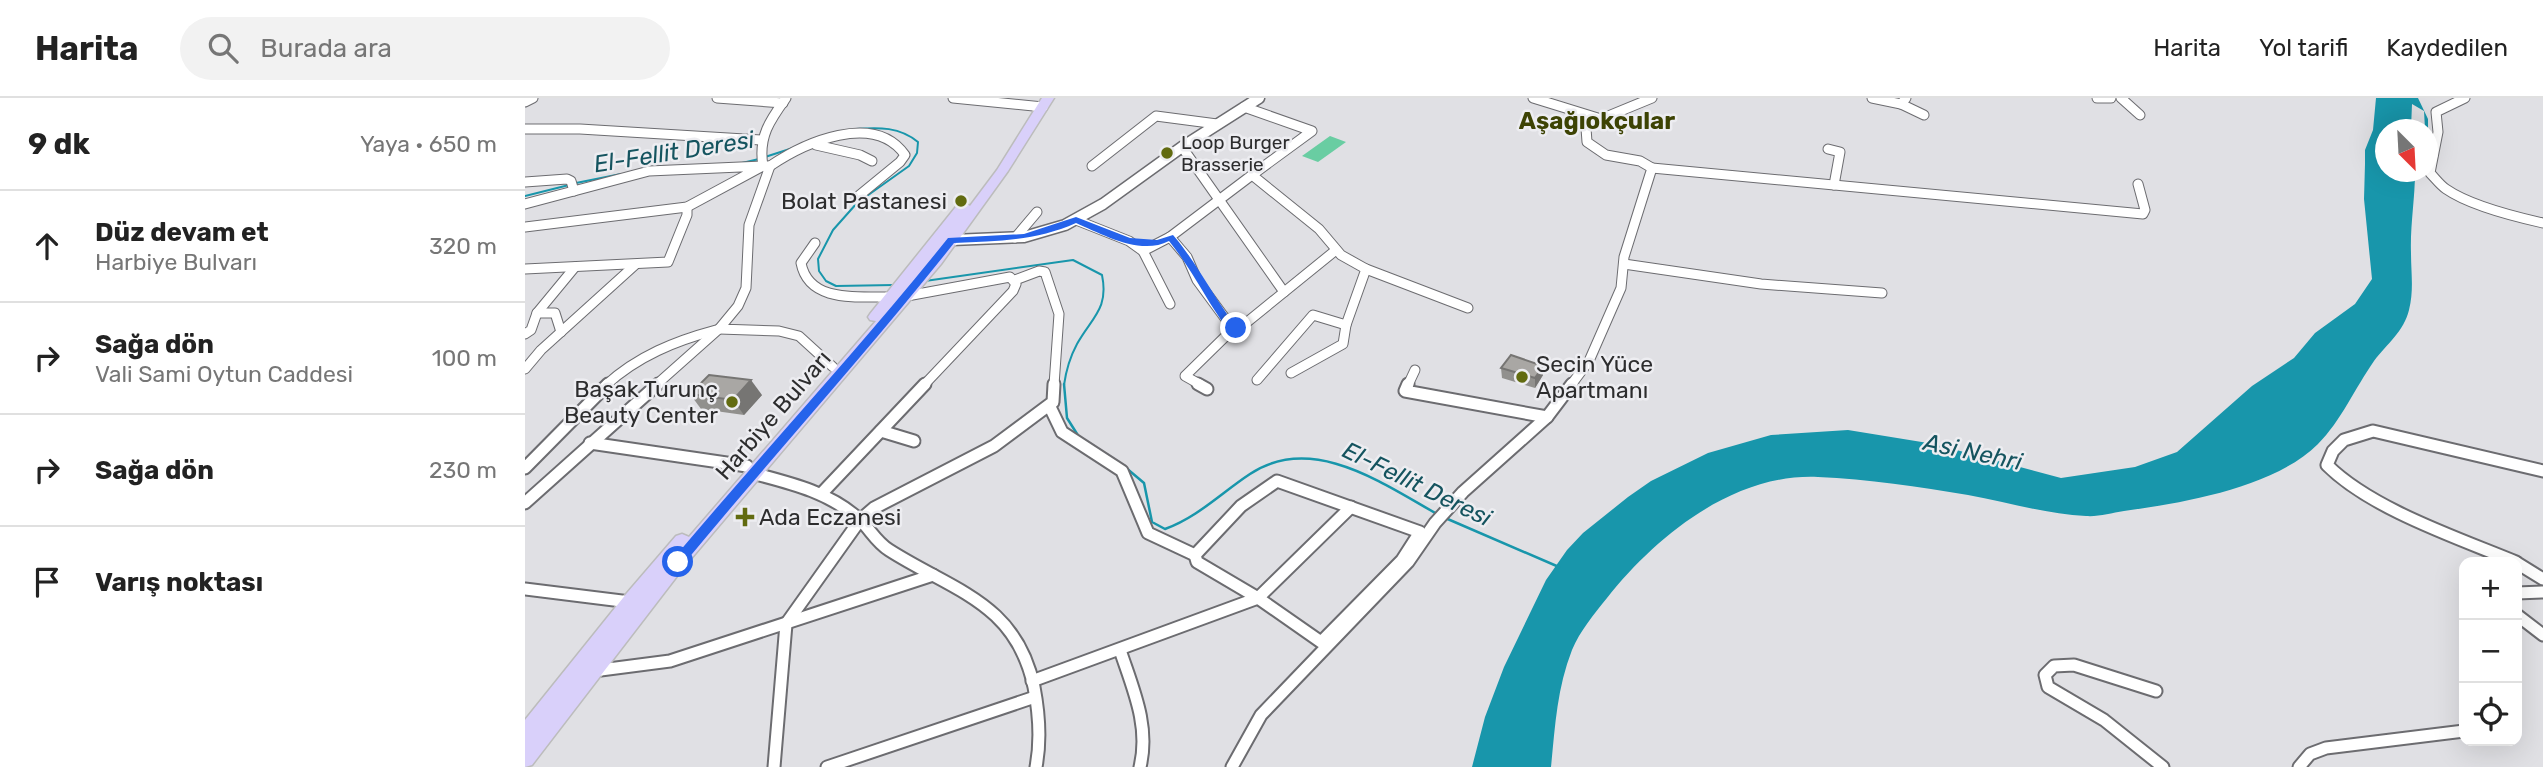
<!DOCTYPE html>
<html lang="tr">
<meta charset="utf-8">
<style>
:root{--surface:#fff;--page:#f2f2f2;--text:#222;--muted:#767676;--line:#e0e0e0}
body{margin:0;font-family:Rubik,sans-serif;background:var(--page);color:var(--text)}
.controls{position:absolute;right:21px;bottom:21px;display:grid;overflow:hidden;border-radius:14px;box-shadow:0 7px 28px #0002}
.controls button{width:63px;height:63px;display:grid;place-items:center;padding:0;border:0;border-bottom:2px solid var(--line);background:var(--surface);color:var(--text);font:35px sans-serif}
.compass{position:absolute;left:1850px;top:21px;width:63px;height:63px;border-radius:50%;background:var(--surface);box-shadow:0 7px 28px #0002;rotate:156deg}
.stop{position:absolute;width:21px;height:21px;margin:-16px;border:5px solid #2563eb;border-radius:50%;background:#fff}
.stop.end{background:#2563eb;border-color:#fff;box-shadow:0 2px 7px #0008}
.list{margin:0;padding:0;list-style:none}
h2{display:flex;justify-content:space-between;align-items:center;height:91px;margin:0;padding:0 28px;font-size:30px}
h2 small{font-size:23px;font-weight:400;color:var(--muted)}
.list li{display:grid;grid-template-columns:46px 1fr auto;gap:21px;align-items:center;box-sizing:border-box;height:112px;padding:0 28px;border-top:2px solid var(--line)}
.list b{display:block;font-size:26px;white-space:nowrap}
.list p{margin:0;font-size:23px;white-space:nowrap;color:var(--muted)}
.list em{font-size:23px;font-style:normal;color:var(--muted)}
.icon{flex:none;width:38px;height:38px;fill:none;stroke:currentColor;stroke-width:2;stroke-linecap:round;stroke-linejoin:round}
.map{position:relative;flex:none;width:2018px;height:669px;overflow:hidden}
header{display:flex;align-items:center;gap:42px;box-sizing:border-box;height:98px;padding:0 35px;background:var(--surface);border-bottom:2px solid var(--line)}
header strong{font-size:33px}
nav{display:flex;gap:38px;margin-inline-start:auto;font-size:24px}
.search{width:490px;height:63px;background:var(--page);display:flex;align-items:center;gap:18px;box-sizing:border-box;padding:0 24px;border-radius:38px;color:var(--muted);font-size:26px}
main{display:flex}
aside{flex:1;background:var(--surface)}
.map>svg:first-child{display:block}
.green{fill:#69cda2}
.water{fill:#1896ab}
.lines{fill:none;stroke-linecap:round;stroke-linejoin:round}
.stream-far1{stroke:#1896ab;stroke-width:2}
.stream{stroke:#1896ab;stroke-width:2.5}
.minor-far1-casing{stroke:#6c6c70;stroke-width:11}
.minor-casing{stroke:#6c6c70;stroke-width:15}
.tertiary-casing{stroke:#6c6c70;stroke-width:13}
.primary-casing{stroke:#bcbcbc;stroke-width:3}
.minor-far1{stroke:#fff;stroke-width:9}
.minor{stroke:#fff;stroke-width:11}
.tertiary{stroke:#fff;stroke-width:10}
.primary{fill:#d9d0fa;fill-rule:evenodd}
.wall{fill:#91908d}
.shaded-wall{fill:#767573}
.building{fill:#a9a7a4;stroke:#767573;stroke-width:2}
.route{fill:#2563eb}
.poi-dot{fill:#626b10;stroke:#ededf1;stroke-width:2.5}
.labels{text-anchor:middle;stroke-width:5;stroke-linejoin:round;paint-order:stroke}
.far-poi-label{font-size:19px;fill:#2d2d2e;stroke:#ededf1;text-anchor:start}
.poi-label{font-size:23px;fill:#2d2d2e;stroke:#ededf1;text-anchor:end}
.street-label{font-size:23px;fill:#2d2d2e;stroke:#ededf1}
.far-district-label{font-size:24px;font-weight:bold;fill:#3d4304;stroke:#ededf1}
.water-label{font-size:24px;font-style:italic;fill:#15545f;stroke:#ededf1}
</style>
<header>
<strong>Harita</strong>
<div class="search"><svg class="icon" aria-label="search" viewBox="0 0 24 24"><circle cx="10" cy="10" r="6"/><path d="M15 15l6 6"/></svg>Burada ara</div>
<nav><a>Harita</a><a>Yol tarifi</a><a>Kaydedilen</a></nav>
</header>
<main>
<aside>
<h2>9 dk<small>Yaya · 650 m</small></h2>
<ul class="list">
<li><svg class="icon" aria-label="ahead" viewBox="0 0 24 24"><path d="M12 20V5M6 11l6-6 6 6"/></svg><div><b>Düz devam et</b><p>Harbiye Bulvarı</p></div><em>320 m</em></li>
<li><svg class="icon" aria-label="right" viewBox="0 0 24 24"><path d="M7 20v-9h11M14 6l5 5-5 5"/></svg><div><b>Sağa dön</b><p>Vali Sami Oytun Caddesi</p></div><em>100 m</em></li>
<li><svg class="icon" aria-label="right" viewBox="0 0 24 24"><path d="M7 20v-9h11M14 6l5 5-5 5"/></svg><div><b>Sağa dön</b></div><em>230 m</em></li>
<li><svg class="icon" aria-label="arrive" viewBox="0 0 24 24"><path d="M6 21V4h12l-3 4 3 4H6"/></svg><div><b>Varış noktası</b></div></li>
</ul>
</aside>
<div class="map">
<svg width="2018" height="669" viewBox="0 0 2018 669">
<rect width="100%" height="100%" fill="#e0e0e4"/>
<path class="green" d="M805,38L821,44L793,64L777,58Z"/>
<path class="water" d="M1851,0H1893L1903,21V35L1902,32L1900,31L1899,13L1887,6L1886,31L1860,32V74H1890C1890,101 1885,128 1886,155C1886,175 1889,192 1884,212C1879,233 1862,246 1849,263C1830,290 1816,323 1793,346C1749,390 1657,405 1599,413C1586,415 1573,419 1561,418C1521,416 1482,404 1443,397C1394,389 1343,381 1293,379C1209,375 1131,438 1082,500C1069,516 1055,533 1047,552C1032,590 1030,629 1026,669H947L960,619L979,569L1021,482L1042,452L1058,435L1103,399L1126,383L1183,355L1246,337L1323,332L1409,346L1536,380L1610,369L1652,354L1727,288L1769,260L1790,235L1830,206L1847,181L1839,101L1840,66V52L1848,32Z"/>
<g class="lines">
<g class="stream-far1">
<path d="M331,31C354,29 375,29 393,44L392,55L384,68L332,105L308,132L293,161L294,173L301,183L311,188L369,187"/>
<path d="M240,59L271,49"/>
<path d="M217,65L234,61"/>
<path d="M51,85L96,76"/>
<path d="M0,98L44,87"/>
<path d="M400,183L548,162L577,177C584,211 567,219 552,246C545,259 541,273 539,287"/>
</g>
<g class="stream">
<path d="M539,286L542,320L554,339"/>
<path d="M600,369L619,385L627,424L640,431C673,419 696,395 725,376C787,335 857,385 912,416"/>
<path d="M918,419L1034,469"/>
</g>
<g class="minor-far1-casing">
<g id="minor-far1">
<path d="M192,0L258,5"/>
<path d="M261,0C245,22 233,39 238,68H245L224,127L221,190L213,208L194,231L254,233L274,238L308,269"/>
<path d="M428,0L518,9"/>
<path d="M1008,0L1076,21L1127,0"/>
<path d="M1347,0L1376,6"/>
<path d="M1381,0L1376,6L1399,17"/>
<path d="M1572,0H1586"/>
<path d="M1596,0L1615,17"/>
<path d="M1940,0L1911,14L1913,34L1905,75C1910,80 1915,87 1921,91C1944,107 1991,119 2018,125"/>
<path d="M0,4L8,0"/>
<path d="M719,9L787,33L727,77L794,131L816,157L841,171L821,227L818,246L766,275"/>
<path d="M0,31H55L236,42"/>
<path d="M291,47L335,57L347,63"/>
<path d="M657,49L759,194"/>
<path d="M1303,51L1315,54L1309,87"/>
<path d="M245,68C279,45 349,13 380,57L375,64L331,100"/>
<path d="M567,68L631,18L692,26"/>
<path d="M1127,70L1618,116L1620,112L1613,86"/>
<path d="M0,84L42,81L46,83L49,93"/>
<path d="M0,106L124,73L238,68L162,109L0,129"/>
<path d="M551,122L604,143L618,153L645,139L727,77"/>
<path d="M645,139L662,159L672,182L708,231L721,225L811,152"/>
<path d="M490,140L512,114"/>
<path d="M290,145L276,165C284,206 334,198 367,199"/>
<path d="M618,153L645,206"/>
<path d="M1099,166L1236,186L1357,195"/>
<path d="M0,171L143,164L162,117V109"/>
<path d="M841,171L943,210"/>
<path d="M490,182L514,173L520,174L534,216L529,287"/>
<path d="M382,198L485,179L491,186L488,193L399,287"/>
<path d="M12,215H30L36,234"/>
<path d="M0,236L6,232L12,215L50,169"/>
<path d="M0,271L16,252L110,167"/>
<path d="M732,282L788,217L821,227"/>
<path d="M81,287C113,258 150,243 191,232"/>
<path d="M131,287L194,231"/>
<path d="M676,287L660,278L708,231"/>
<path d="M883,287L890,272"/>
<path d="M1046,287L1064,263L1096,190L1099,159L1127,70L1115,63L1081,57L1062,44L1061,30L1070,21"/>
</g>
</g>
<g class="minor-casing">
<g id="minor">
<path d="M673,286L682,291"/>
<path d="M883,286L880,293L1022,319"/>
<path d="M525,309L537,334L597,373L623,435L670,457"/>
<path d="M356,333L389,343"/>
<path d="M65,345L222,368"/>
<path d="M0,370L83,286"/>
<path d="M227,375C265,385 304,394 334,421C345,431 351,444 364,452C428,493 491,504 509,589C514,615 516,643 511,669"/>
<path d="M752,383L895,434L877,462L796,544L733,500L672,464L670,457L716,408Z"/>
<path d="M297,395L400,286"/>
<path d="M0,405L133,286"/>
<path d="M1991,464C1933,440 1846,411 1802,367L1808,353L1819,342L1848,333L2018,373"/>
<path d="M1992,465L2018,481"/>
<path d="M0,491L105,504"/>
<path d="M1992,495L2018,494"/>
<path d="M1992,517L2018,537"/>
<path d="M595,552C608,591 625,628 615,669"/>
<path d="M68,573L145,563L408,477"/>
<path d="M507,583L733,500L826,409"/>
<path d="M1631,593L1549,567L1529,568L1520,577L1523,589L1579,622L1638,669"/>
<path d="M249,669L261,526L335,422L349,410L469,348L528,304L529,286"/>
<path d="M302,669L510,599"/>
<path d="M707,669L736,617L883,464L910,425L938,394L1022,319L1047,286"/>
<path d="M1774,669L1785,656L1801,650L1939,633"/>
</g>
</g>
<g class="tertiary-casing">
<path id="tertiary" d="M427,142L499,139L540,127L578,106L657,49L734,0"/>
</g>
<g class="primary-casing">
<path id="primary" d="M517,0H529L483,73L416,166L159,469L7,667L0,669V622L102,495L151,438L157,436L164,439L351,223L345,222L343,219L345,216L434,105L439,104L445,108L472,72Z"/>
</g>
<use href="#minor-far1" class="minor-far1"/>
<use href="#minor" class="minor"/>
<use href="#tertiary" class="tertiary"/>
<use href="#primary" class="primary"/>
</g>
<g class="wall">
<path d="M976,270L1018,277L1010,290L977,280Z"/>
<path d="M165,296L237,297L219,317L176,311Z"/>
</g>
<g class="shaded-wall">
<path d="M1018,268V277L1010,290V280Z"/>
<path d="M226,282L237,297L219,317L208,302Z"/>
</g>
<g class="building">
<path d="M986,257L1018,268L1010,280L976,270Z"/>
<path d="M184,277L226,282L208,302L165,296Z"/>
</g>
<path class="route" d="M551,119L605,140L632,142L648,137C672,165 688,198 710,227H715V232L704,233C682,204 667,171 644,143C615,158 577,136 551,125C511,143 472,143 429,145C342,255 247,359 157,468H148V461C239,353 335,250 423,140L499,136Z"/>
<g class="poi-dot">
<circle cx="642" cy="55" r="7"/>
<circle cx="436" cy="103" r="7"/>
<circle cx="997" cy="279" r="7"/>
<circle cx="207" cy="304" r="7"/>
<path d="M216.5 408.5h7v7h7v7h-7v7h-7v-7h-7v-7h7z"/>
</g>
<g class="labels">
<g class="far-poi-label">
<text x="656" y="51">Loop Burger<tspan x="656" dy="22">Brasserie</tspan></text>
</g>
<g class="poi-label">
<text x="422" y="111">Bolat Pastanesi</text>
<text x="1011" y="274" text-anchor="start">Secin Yüce<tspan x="1011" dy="26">Apartmanı</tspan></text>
<text x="193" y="299">Başak Turunç<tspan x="193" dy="26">Beauty Center</tspan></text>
<text x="234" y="427" text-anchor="start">Ada Eczanesi</text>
</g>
<g class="street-label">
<text transform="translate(248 317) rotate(-49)" y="8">Harbiye Bulvarı</text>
</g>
<g class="far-district-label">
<text x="1072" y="31">Aşağıokçular</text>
</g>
<g class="water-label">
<text transform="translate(149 54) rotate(-9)" y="8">El-Fellit Deresi</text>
<text transform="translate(1448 354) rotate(12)" y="8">Asi Nehri</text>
<text transform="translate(892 386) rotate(26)" y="8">El-Fellit Deresi</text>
</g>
</g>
</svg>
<div class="controls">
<button>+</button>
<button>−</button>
<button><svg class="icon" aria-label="locate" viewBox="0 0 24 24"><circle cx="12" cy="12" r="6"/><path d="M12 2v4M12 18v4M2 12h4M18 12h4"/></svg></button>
</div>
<svg class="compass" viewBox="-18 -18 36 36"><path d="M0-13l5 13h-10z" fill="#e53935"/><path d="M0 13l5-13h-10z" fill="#767676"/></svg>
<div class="stop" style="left:153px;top:464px"></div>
<div class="stop end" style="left:711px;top:230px"></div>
</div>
</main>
